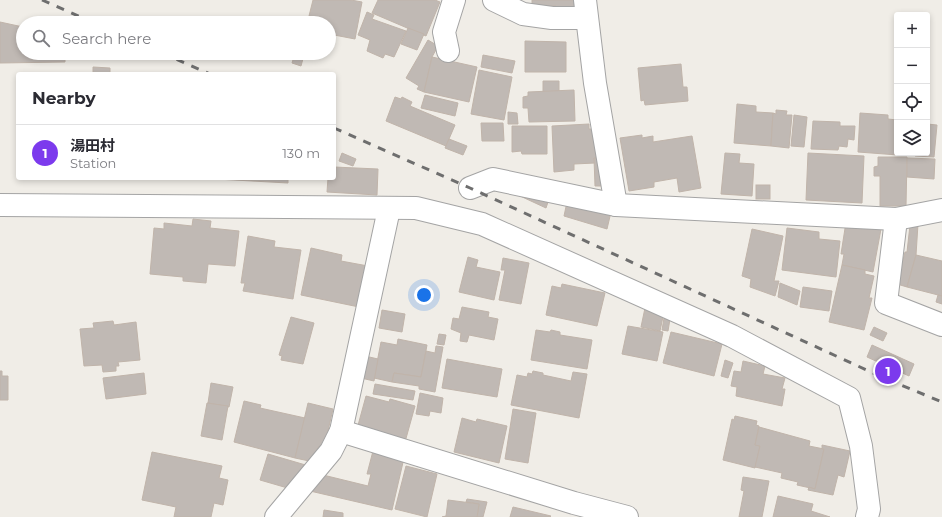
<!DOCTYPE html>
<meta charset="utf-8">
<style>
:root{--surface:#fff;--page:#f7f7f7;--text:#2b2b33;--muted:#7c7c81;--line:#e1e1e2;--accent:#7c3aed}
body{margin:0;font-family:Montserrat,"Noto Sans JP",sans-serif;background:var(--page);color:var(--text)}
.controls{position:absolute;right:12px;top:12px;display:grid;overflow:hidden;border-radius:4px;box-shadow:0 2px 6px #0003}
.controls button{width:36px;height:36px;display:grid;place-items:center;padding:0;border:0;border-bottom:1px solid var(--line);background:var(--surface);color:var(--text);font:20px sans-serif}
.you{position:absolute;left:424px;top:295px;width:14px;height:14px;margin:-10px;border:3px solid #fff;border-radius:50%;background:#1a73e8;box-shadow:0 0 0 6px #1a73e833}
.badge{display:grid;place-items:center;width:26px;height:26px;border-radius:50%;background:var(--accent);color:#fff;font-size:13px;font-weight:700}
.pin{position:absolute;translate:-50% -50%;border:2px solid #fff;box-shadow:0 1px 4px #0006}
.list{margin:0;padding:0;list-style:none}
h2{display:flex;justify-content:space-between;align-items:center;height:52px;margin:0;padding:0 16px;font-size:17px}
h2 small{font-size:13px;font-weight:400;color:var(--muted)}
.list li{display:grid;grid-template-columns:26px 1fr auto;gap:12px;align-items:center;box-sizing:border-box;height:56px;padding:0 16px;border-top:1px solid var(--line)}
.list b{display:block;font-size:15px;white-space:nowrap}
.list p{margin:0;font-size:13px;white-space:nowrap;color:var(--muted)}
.list em{font-size:13px;font-style:normal;color:var(--muted)}
.icon{flex:none;width:22px;height:22px;fill:none;stroke:currentColor;stroke-width:2;stroke-linecap:round;stroke-linejoin:round}
.map{position:relative;flex:none;width:942px;height:517px;overflow:hidden}
.search{position:absolute;background:var(--surface);box-shadow:0 2px 6px #0003;left:16px;top:16px;width:320px;height:44px;display:flex;align-items:center;gap:10px;box-sizing:border-box;padding:0 14px;border-radius:22px;color:var(--muted);font-size:15px}
.panel{position:absolute;background:var(--surface);box-shadow:0 2px 6px #0003;left:16px;top:72px;width:320px;height:108px;border-radius:4px}
.map>svg:first-child{display:block}
.building{fill:#c0b9b4;stroke:#c0b4aa}
.lines{fill:none;stroke-linecap:round;stroke-linejoin:round}
.minor-casing{stroke:#a4a4a4;stroke-width:24}
.minor{stroke:#fff;stroke-width:22}
.rail{stroke:#6e6e6e;stroke-width:3;stroke-dasharray:8 8;stroke-linecap:butt}
</style>
<div class="map">
<svg width="942" height="517" viewBox="0 0 942 517">
<rect width="100%" height="100%" fill="#f0ede7"/>
<g class="building">
<path d="M313,0H351L362,2L355,39L329,34V23H322L323,19L309,16Z"/>
<path d="M378,0H435L440,2L426,36L372,13Z"/>
<path d="M532,0H575L576,8L556,10V6L532,7Z"/>
<path d="M367,12L374,15L372,19L406,31L394,57L385,54L383,58L367,51L370,40L358,35Z"/>
<path d="M0,22L23,27V53H65V62L0,63Z"/>
<path d="M408,28L424,34L417,50L401,44Z"/>
<path d="M428,40L438,46L432,57L424,92L417,89L419,86L406,78Z"/>
<path d="M525,41L566,42V72H525Z"/>
<path d="M295,53L304,55L301,66L292,63Z"/>
<path d="M483,55L515,61L512,73L481,67Z"/>
<path d="M432,57L477,67L469,102L424,92Z"/>
<path d="M681,64L683,87H687L688,101L645,105L644,100L641,101L638,68Z"/>
<path d="M93,67L110,68V74H93Z"/>
<path d="M479,70L512,77L504,120L471,114Z"/>
<path d="M543,81H559V91L543,92Z"/>
<path d="M574,90L575,121L529,122L528,108H523V97L528,96V92Z"/>
<path d="M425,95L458,103L455,116L421,108Z"/>
<path d="M395,97L401,99L402,97L412,102L410,106L455,125L446,146L386,121Z"/>
<path d="M737,104L756,106V112L773,113L771,146L734,143Z"/>
<path d="M776,110L787,111L786,115H792L789,148L771,146L773,113L776,114Z"/>
<path d="M508,112L517,113L518,124H508Z"/>
<path d="M860,113L888,115V119L897,120L898,155L858,152Z"/>
<path d="M794,115L807,117L804,147L791,146Z"/>
<path d="M813,121L840,122V126H855L854,140L848,139L847,147L839,146L838,150L811,149Z"/>
<path d="M481,123H503L504,141H482Z"/>
<path d="M589,124V129H596L598,158H594L595,163L574,164V170L554,172L552,126Z"/>
<path d="M927,124L937,125L934,157L915,156V153H927Z"/>
<path d="M512,126H547V154H522L521,151L512,152Z"/>
<path d="M642,135V138L653,136V142L692,136L701,188L679,192L677,178L654,182V187L629,191L620,138Z"/>
<path d="M449,139L467,146L463,155L445,148Z"/>
<path d="M342,153L356,159L353,166L339,161Z"/>
<path d="M725,153L740,154L739,163L754,164L752,196L721,194Z"/>
<path d="M808,153L864,156L862,203L806,200Z"/>
<path d="M878,157H907L906,206H880V176H874V167L878,166Z"/>
<path d="M594,158H602L604,186H595Z"/>
<path d="M907,158L935,159L934,179L907,177Z"/>
<path d="M334,167L378,169L377,195L327,192L328,178H334Z"/>
<path d="M27,178H64V179Z"/>
<path d="M198,178H288V183Z"/>
<rect x="756" y="185" width="14" height="14"/>
<path d="M518,195L549,199L546,208Z"/>
<path d="M567,202L611,212L607,229L564,216Z"/>
<path d="M193,219L211,221L210,228L239,231L235,266L208,264L206,283L183,281V277L150,274L154,228L164,229V223L192,226Z"/>
<path d="M846,222L881,229L873,272L842,265L844,254H841Z"/>
<path d="M918,224L916,255L907,287L897,284L905,252H907L910,225Z"/>
<path d="M787,228L819,232V239L840,241L836,277L782,270Z"/>
<path d="M752,229L783,236L774,281H779L775,296L750,287L751,279L742,276Z"/>
<path d="M248,236L275,241L274,247L301,250L293,299L243,291L245,283H241Z"/>
<path d="M311,248L342,255L341,261L368,266L359,307L301,295Z"/>
<path d="M916,255L942,261V296L907,287Z"/>
<path d="M468,257L478,260L476,267L500,272L494,300L459,292Z"/>
<path d="M503,258L529,263L521,304L499,300L505,270H501Z"/>
<path d="M842,265L865,270V274L874,276L869,298H872L864,330L829,322Z"/>
<path d="M780,283L800,291L797,305L778,297Z"/>
<path d="M562,284L605,293L597,326L546,315L552,286L561,288Z"/>
<path d="M803,287L832,291L829,311L800,307Z"/>
<path d="M938,295L942,296V304L936,302Z"/>
<path d="M462,307L489,312L488,317L498,319L494,340L469,335L467,342L460,341L461,333L451,329L453,318L459,319Z"/>
<path d="M645,308L664,312L660,331L641,327Z"/>
<path d="M382,310L405,314L402,332L379,328Z"/>
<path d="M291,317L314,323L303,364L281,360L282,356L279,355Z"/>
<path d="M664,318L670,319L668,331L662,330Z"/>
<path d="M113,321L114,325L136,322L140,360L118,362L119,366H116V371L103,372L102,365L84,366L80,329L94,328L93,323Z"/>
<path d="M628,326L663,332L657,361L622,354Z"/>
<path d="M874,327L887,333L883,341L870,335Z"/>
<path d="M536,330L550,332L551,330L560,332V335L592,340L587,369L531,360Z"/>
<path d="M671,332L722,344L714,376L663,363Z"/>
<path d="M439,334L446,335L444,345L437,344Z"/>
<path d="M398,339L427,345L421,377L394,373L392,382L374,378L381,342L397,345Z"/>
<path d="M872,345L914,364L909,376L867,357Z"/>
<path d="M436,346L443,347L435,392L419,389V386L392,382L394,373L421,377L426,351L435,353Z"/>
<path d="M365,356L378,359L374,381L361,378Z"/>
<path d="M447,359L502,369L497,397L442,388Z"/>
<path d="M725,360L733,363L728,378L721,376Z"/>
<path d="M743,361L765,366L763,374L785,378L782,389H785L782,406L736,396L737,387L731,386L734,371L741,372Z"/>
<path d="M0,371H2V376H8V400H0Z"/>
<path d="M533,371L543,373V375L571,381L573,372L587,374L579,418L511,405L517,375L527,377L528,373L532,374Z"/>
<path d="M144,373L146,394L106,399L103,378Z"/>
<path d="M211,383L233,387L229,407L208,403Z"/>
<path d="M375,384L415,391L413,400L373,394Z"/>
<path d="M420,393L443,398L441,413L430,411L429,416L416,414Z"/>
<path d="M366,396L389,402L390,399L415,406L405,442L357,429Z"/>
<path d="M244,401L261,405L260,408L305,418L295,458L234,442Z"/>
<path d="M207,403L228,406L222,440L201,436Z"/>
<path d="M308,403L333,409L324,448L318,447L314,462L295,458Z"/>
<path d="M513,409L536,413L528,463L505,459Z"/>
<path d="M735,416L757,421L756,425L759,426L755,445L760,446L755,468L723,460L732,419L734,420Z"/>
<path d="M462,418L476,422L477,419L507,426L499,463L454,452Z"/>
<path d="M759,427L810,441L809,446L824,449L815,489L797,485L798,482L781,478L782,473L755,467L760,446L755,445Z"/>
<path d="M822,445L850,451L844,477L838,475L833,495L808,490L809,487L815,489L824,449H822Z"/>
<path d="M373,451L404,458L392,510L310,491L323,475L368,486L371,474H367Z"/>
<path d="M152,452L222,466L219,478L228,480L223,505L214,503L211,517H174L176,507L142,500Z"/>
<path d="M268,454L309,466L291,489L260,480Z"/>
<path d="M406,466L437,474L427,517L395,509Z"/>
<path d="M743,477L769,481L762,517H739L744,491L741,490Z"/>
<path d="M778,496L813,504L811,511L830,517H773Z"/>
<path d="M467,499L487,502L483,517H477L479,504L466,502Z"/>
<path d="M448,500L479,504L477,517H442L446,516Z"/>
<path d="M513,507L551,516L550,517H510Z"/>
<path d="M324,510L343,513V517H323Z"/>
</g>
<g class="lines">
<g class="minor-casing">
<g id="minor">
<path d="M494,0L523,14L552,18H586"/>
<path d="M585,0L595,83L616,205"/>
<path d="M448,51L444,32L454,0"/>
<path d="M470,188L493,179L616,205L896,219L942,210"/>
<path d="M0,205L416,208L482,224L732,336L849,398L861,446L869,509L867,517"/>
<path d="M896,219L886,303L942,325"/>
<path d="M341,431L574,503L627,517"/>
<path d="M276,517L331,451L341,431L389,209"/>
</g>
</g>
<use href="#minor" class="minor"/>
<g class="rail">
<path d="M42,0L94,23"/>
<path d="M162,53L210,74"/>
<path d="M334,128L470,188L884,378L942,402"/>
</g>
</g>
</svg>
<div class="controls">
<button>+</button>
<button>−</button>
<button><svg class="icon" aria-label="locate" viewBox="0 0 24 24"><circle cx="12" cy="12" r="6"/><path d="M12 2v4M12 18v4M2 12h4M18 12h4"/></svg></button>
<button><svg class="icon" aria-label="layers" viewBox="0 0 24 24"><path d="M12 4l9 5-9 5-9-5zM3 14l9 5 9-5"/></svg></button>
</div>
<div class="you"></div>
<div class="pin badge" style="left:888px;top:371px">1</div>
<div class="search"><svg class="icon" aria-label="search" viewBox="0 0 24 24"><circle cx="10" cy="10" r="6"/><path d="M15 15l6 6"/></svg>Search here</div>
<section class="panel">
<h2>Nearby<small></small></h2>
<ul class="list">
<li><span class="badge">1</span><div><b>湯田村</b><p>Station</p></div><em>130 m</em></li>
</ul>
</section>
</div>
